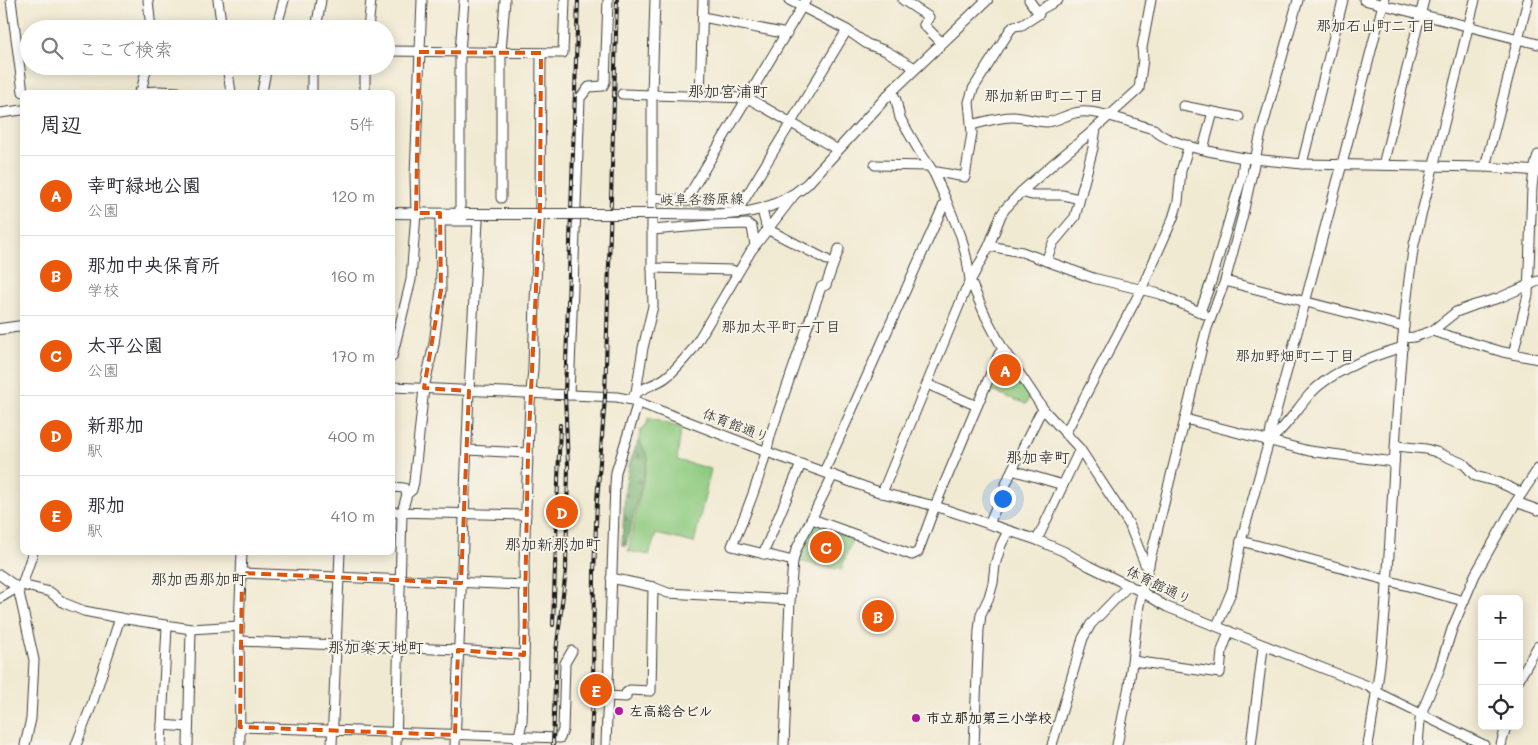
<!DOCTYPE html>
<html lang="ja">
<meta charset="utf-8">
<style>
:root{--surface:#fff;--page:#f2f2f3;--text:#2b2b33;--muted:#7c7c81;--line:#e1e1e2;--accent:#ea580c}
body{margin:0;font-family:Mali,"Klee One",sans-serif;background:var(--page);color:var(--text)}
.controls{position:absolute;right:15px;bottom:15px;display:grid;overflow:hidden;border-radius:8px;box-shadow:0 2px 12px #0003}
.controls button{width:45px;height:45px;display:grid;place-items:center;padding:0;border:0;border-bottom:1px solid var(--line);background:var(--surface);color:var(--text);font:25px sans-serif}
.you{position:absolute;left:1002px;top:498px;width:18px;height:18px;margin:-12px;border:4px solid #fff;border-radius:50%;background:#1a73e8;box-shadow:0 0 0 8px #1a73e833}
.badge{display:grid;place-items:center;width:32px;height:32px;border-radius:50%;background:var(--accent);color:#fff;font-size:16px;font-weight:700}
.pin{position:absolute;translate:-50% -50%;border:2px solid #fff;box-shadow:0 1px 5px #0006}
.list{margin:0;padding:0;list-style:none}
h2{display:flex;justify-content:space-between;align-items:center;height:65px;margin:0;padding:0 20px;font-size:21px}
h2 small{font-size:16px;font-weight:400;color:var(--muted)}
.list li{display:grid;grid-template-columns:32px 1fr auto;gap:15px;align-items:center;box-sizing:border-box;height:80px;padding:0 20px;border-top:1px solid var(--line)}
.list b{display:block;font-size:19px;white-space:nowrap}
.list p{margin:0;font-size:16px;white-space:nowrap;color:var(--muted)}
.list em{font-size:16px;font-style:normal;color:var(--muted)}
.icon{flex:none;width:28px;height:28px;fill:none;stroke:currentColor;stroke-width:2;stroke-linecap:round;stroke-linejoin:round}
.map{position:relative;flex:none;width:1538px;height:745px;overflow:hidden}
.search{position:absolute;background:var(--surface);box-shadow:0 2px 12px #0003;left:20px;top:20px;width:375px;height:55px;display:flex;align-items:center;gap:12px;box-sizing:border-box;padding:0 18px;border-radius:28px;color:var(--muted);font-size:19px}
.panel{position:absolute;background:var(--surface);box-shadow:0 2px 12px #0003;left:20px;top:90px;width:375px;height:465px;border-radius:8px}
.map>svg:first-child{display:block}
.green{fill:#8fcb80;stroke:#56744e}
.forest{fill:url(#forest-firs);stroke:#486645}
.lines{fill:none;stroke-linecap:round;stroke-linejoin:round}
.minor-casing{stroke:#3c3b37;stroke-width:11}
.major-casing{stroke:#3c3b37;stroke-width:12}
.minor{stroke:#fff;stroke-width:9}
.major{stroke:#fff;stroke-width:10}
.rail-casing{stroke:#1c1c1c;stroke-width:4}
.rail{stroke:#f7f3e8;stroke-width:2;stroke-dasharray:5.5;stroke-linecap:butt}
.major-bridge-casing{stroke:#3c3b37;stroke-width:12;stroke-linecap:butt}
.major-bridge{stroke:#fff;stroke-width:10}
.marked{fill:none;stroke:#de560d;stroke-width:4;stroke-dasharray:10 6;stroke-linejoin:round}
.poi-dot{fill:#b5179e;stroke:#f7f3e8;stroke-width:2}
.labels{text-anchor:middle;stroke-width:4;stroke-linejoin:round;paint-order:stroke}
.street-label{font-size:14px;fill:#1c1c1c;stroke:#f7f3e8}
.poi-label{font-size:14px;font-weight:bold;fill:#1c1c1c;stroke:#f7f3e8;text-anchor:start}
.neighbourhood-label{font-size:15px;fill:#1c1c1c;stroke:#f7f3e8}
.quarter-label{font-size:16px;fill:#1c1c1c;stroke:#f7f3e8}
</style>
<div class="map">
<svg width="1538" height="745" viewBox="0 0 1538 745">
<defs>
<pattern id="forest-firs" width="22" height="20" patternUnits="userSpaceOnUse" patternTransform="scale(1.25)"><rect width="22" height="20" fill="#73af6e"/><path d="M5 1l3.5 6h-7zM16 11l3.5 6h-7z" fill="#5e8e5a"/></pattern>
</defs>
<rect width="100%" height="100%" fill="#f7f3e8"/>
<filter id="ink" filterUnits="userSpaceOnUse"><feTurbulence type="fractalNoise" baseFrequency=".02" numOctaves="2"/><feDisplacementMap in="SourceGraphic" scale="10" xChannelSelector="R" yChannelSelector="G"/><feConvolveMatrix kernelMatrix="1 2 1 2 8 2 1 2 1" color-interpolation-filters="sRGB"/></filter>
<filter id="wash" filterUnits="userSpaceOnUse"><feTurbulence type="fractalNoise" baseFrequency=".0096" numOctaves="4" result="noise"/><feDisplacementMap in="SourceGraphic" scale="20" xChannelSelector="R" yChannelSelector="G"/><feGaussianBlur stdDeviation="1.12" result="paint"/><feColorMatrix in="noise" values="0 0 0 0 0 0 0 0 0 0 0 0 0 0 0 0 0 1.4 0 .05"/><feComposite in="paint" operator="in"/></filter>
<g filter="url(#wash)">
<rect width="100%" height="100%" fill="#f1ead3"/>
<g class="green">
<path d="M1004,351L1030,395L1026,404L987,389Z"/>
<path d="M648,418L681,428L677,460L711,469L694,543L656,534L649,555L628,551L648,459L639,439L640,431L647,424Z"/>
<path d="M815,520L854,534L841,570L798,561Z"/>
</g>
<path class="forest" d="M639,439L648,458L626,546L622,545L625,489L629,465Z"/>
</g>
<g filter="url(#ink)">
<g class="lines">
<g class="minor-casing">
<g id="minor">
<path d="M11,0L23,92"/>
<path d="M148,0L151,29"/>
<path d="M218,0L222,29"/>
<path d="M789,0L847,30L867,44L886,51L915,68"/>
<path d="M903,0L929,17L924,25L942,43"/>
<path d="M1364,0L1538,44"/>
<path d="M1038,11L1058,0"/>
<path d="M703,17L787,34"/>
<path d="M276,29L284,0"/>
<path d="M316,29L321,0"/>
<path d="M368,29L371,0"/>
<path d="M386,51L563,53L565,0"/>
<path d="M227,66L231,92"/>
<path d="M312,66V92"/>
<path d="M365,66V92"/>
<path d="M892,91L896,100L900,118L918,149L934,173L946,200L961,236L967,260L970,280L986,317L1003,349L1044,410L1080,449L1129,524L1145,564L1149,566"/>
<path d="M139,92L159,91L178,92"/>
<path d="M141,92L147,66"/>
<path d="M262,92L267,66"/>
<path d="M622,94L748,98L838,150"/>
<path d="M700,97L703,0"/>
<path d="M1183,106L1239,117"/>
<path d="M0,113L22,110"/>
<path d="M971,125C984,122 999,117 1013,117C1024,117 1035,122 1047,122C1059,121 1068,113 1080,112C1099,110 1134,124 1154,129C1166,145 1223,154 1244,158"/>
<path d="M1203,149L1213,112"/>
<path d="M1302,164L1343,0"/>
<path d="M875,165L929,166"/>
<path d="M1383,165L1424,0"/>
<path d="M1485,167L1528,0"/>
<path d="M934,173L937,172L965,177L972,133L969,102L973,89L1010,30L1014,26L1022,25L1039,14L1029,0"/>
<path d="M1021,192L1032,195H1063L1079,199"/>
<path d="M501,198V52L505,0"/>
<path d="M652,198L741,205L847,30"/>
<path d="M686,200L806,0"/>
<path d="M762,210L767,229L827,260"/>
<path d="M460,213V52L464,0"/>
<path d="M440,221H478L469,391L455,745"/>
<path d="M652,230L711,225L748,224L752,227L755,245"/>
<path d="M989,246L1022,252L1093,278L1160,294L1204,314"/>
<path d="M1046,261L1053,243L1075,217L1093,148L1096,128"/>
<path d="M652,268L732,270L737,273"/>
<path d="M1225,281L1404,327"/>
<path d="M1200,312L1211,282L1242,176L1244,158L1302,164L1485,167L1538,171"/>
<path d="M1432,331L1503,352L1538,359"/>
<path d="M1403,338L1414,337L1432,331L1456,312L1475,305L1499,298L1538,281"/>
<path d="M1513,354L1528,295L1532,188L1534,170L1538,155"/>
<path d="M392,357L411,280L416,213L415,176L422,0"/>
<path d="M927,384L977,406"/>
<path d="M392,387L617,397L632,400L767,452L882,493L935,506L1037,540L1063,551L1089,566L1142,592L1167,607L1368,686L1386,697L1484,745"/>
<path d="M636,392L643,348L653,306L652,268V94L655,0"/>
<path d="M569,395L580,98L589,87L603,86L605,82L608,0"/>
<path d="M634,395C639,389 657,384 665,378C676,370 684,359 693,349L751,251L795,194"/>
<path d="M1185,419L1309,451L1394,462"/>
<path d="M1065,434L1141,290L1173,218L1178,202L1181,171L1189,145"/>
<path d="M1269,441C1286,428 1296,410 1310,394C1332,370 1372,356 1403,347"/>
<path d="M1396,446L1426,449L1436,452L1464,464L1475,476L1498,482L1522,493"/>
<path d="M467,450L528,453"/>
<path d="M1012,470L1063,485"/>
<path d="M824,472L946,200"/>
<path d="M392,487L404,488L407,494"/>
<path d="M882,493L965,291L989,246L1001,215L1005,209L1021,192L1054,163L1088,135L1139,89L1143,59L1142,48L1151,0"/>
<path d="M1516,502L1538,510"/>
<path d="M392,512L526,515"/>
<path d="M812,519L912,555L918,552L935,506L999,354L1003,349"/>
<path d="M989,524L1012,470L1039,415L1044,410"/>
<path d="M1037,540L1080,449"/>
<path d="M1241,541L1464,601"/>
<path d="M763,554L801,464"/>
<path d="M793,561L732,546C748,510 762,472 771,433L821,287L826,285L839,249"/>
<path d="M242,573L524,585"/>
<path d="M0,575L18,588L34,660L31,719L25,745"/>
<path d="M611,578L653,587L668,593L790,600"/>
<path d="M22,585L50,592L64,603L84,611L120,618L191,629L239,626"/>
<path d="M0,598L22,585L33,552"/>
<path d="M1217,626L1232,590L1241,541L1269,441L1271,430L1342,164L1384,0"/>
<path d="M240,641L458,650L524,655"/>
<path d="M1133,661L1220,673L1222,651L1229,631"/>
<path d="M1519,679L1538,646"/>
<path d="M608,696L626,697V693L630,690L651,691L653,587"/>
<path d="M162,725L167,626"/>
<path d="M240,727L560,738L563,730L565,663L572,651"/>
<path d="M76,745L92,704L120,618"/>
<path d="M161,745L162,725L188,727"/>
<path d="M188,745L191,629"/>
<path d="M240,745L239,626L242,552"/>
<path d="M332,745L340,552"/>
<path d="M396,745L402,512L407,494L412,490L414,482L424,388L434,344L441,290L440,216"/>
<path d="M517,745L522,722L525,627L524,563L528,453L530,403L533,369L535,301L540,206L541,53"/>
<path d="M606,745L615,484L616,472L638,402"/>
<path d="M784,745L790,600L793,561L796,550L833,475"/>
<path d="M974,745L979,630L981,614L989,597L993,583L995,565L1001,545L1008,531"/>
<path d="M1052,745L1083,638L1091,624L1129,585"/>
<path d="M1117,745L1129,686L1139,605L1142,592L1185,419L1202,347L1207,328L1225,281L1242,218L1261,133L1298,0"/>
<path d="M1251,745L1263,648L1265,646"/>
<path d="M1368,745C1374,709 1380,673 1383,636C1395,506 1394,374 1414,244L1475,0"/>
<path d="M1418,745L1420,720L1421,714L1439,671L1452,629L1475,575L1516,502L1538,469"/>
<path d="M1501,745L1506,726"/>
</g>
</g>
<g class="major-casing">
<g id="major">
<path d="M392,213L467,214"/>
<path d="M667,214C719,214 765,221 807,184L892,91L987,0"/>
<path d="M0,329L22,326"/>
</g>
</g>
<use href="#minor" class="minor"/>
<use href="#major" class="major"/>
<g class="rail-casing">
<g id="rail">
<path d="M553,625L560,425"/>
<path d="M553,745L556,652L566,570L568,465L565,395L578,0"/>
<path d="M591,745L593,690L594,572L597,501L605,397L617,0"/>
</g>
</g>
<use href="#rail" class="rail"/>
<g class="major-bridge-casing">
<path id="major-bridge" d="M467,214H667"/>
</g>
<use href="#major-bridge" class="major-bridge"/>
</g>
</g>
<path class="marked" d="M419,52L541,53L540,206L528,453L524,655L458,650L455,735L240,727L242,573L461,583L469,391L424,388L441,290L440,213H416Z"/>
<g class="poi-dot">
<circle cx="619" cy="711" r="5"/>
<circle cx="916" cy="718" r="5"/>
</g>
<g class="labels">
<g class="street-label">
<text transform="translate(702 199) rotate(-1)" y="5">岐阜各務原線</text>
<text transform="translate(736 425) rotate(21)" y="5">体育館通り</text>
<text transform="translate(1159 585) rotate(26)" y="5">体育館通り</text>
</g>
<g class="poi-label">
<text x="629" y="716">左高総合ビル</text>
<text x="926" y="723">市立那加第三小学校</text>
</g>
<g class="neighbourhood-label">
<text x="1376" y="31">那加石山町二丁目</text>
<text x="1044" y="101">那加新田町二丁目</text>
<text x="781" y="332">那加太平町一丁目</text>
<text x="1295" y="361">那加野畑町二丁目</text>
</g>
<g class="quarter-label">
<text x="728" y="97">那加宮浦町</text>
<text x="1038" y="463">那加幸町</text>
<text x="553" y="550">那加新那加町</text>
<text x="199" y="585">那加西那加町</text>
<text x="376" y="653">那加楽天地町</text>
</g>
</g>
</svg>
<div class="controls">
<button>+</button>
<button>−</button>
<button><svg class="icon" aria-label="locate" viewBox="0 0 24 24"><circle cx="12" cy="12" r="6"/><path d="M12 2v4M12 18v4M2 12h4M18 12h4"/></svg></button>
</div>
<div class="you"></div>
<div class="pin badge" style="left:1005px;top:370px">A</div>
<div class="pin badge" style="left:878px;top:616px">B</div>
<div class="pin badge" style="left:826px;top:547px">C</div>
<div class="pin badge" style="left:562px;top:512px">D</div>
<div class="pin badge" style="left:596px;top:690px">E</div>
<div class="search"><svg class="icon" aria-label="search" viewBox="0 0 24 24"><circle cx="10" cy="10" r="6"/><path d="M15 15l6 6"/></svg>ここで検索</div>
<section class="panel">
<h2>周辺<small>5件</small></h2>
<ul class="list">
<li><span class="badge">A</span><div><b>幸町緑地公園</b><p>公園</p></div><em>120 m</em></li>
<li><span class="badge">B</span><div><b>那加中央保育所</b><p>学校</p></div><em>160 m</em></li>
<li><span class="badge">C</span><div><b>太平公園</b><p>公園</p></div><em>170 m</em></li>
<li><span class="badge">D</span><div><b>新那加</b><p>駅</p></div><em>400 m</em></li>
<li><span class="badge">E</span><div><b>那加</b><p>駅</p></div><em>410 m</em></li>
</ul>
</section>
</div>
